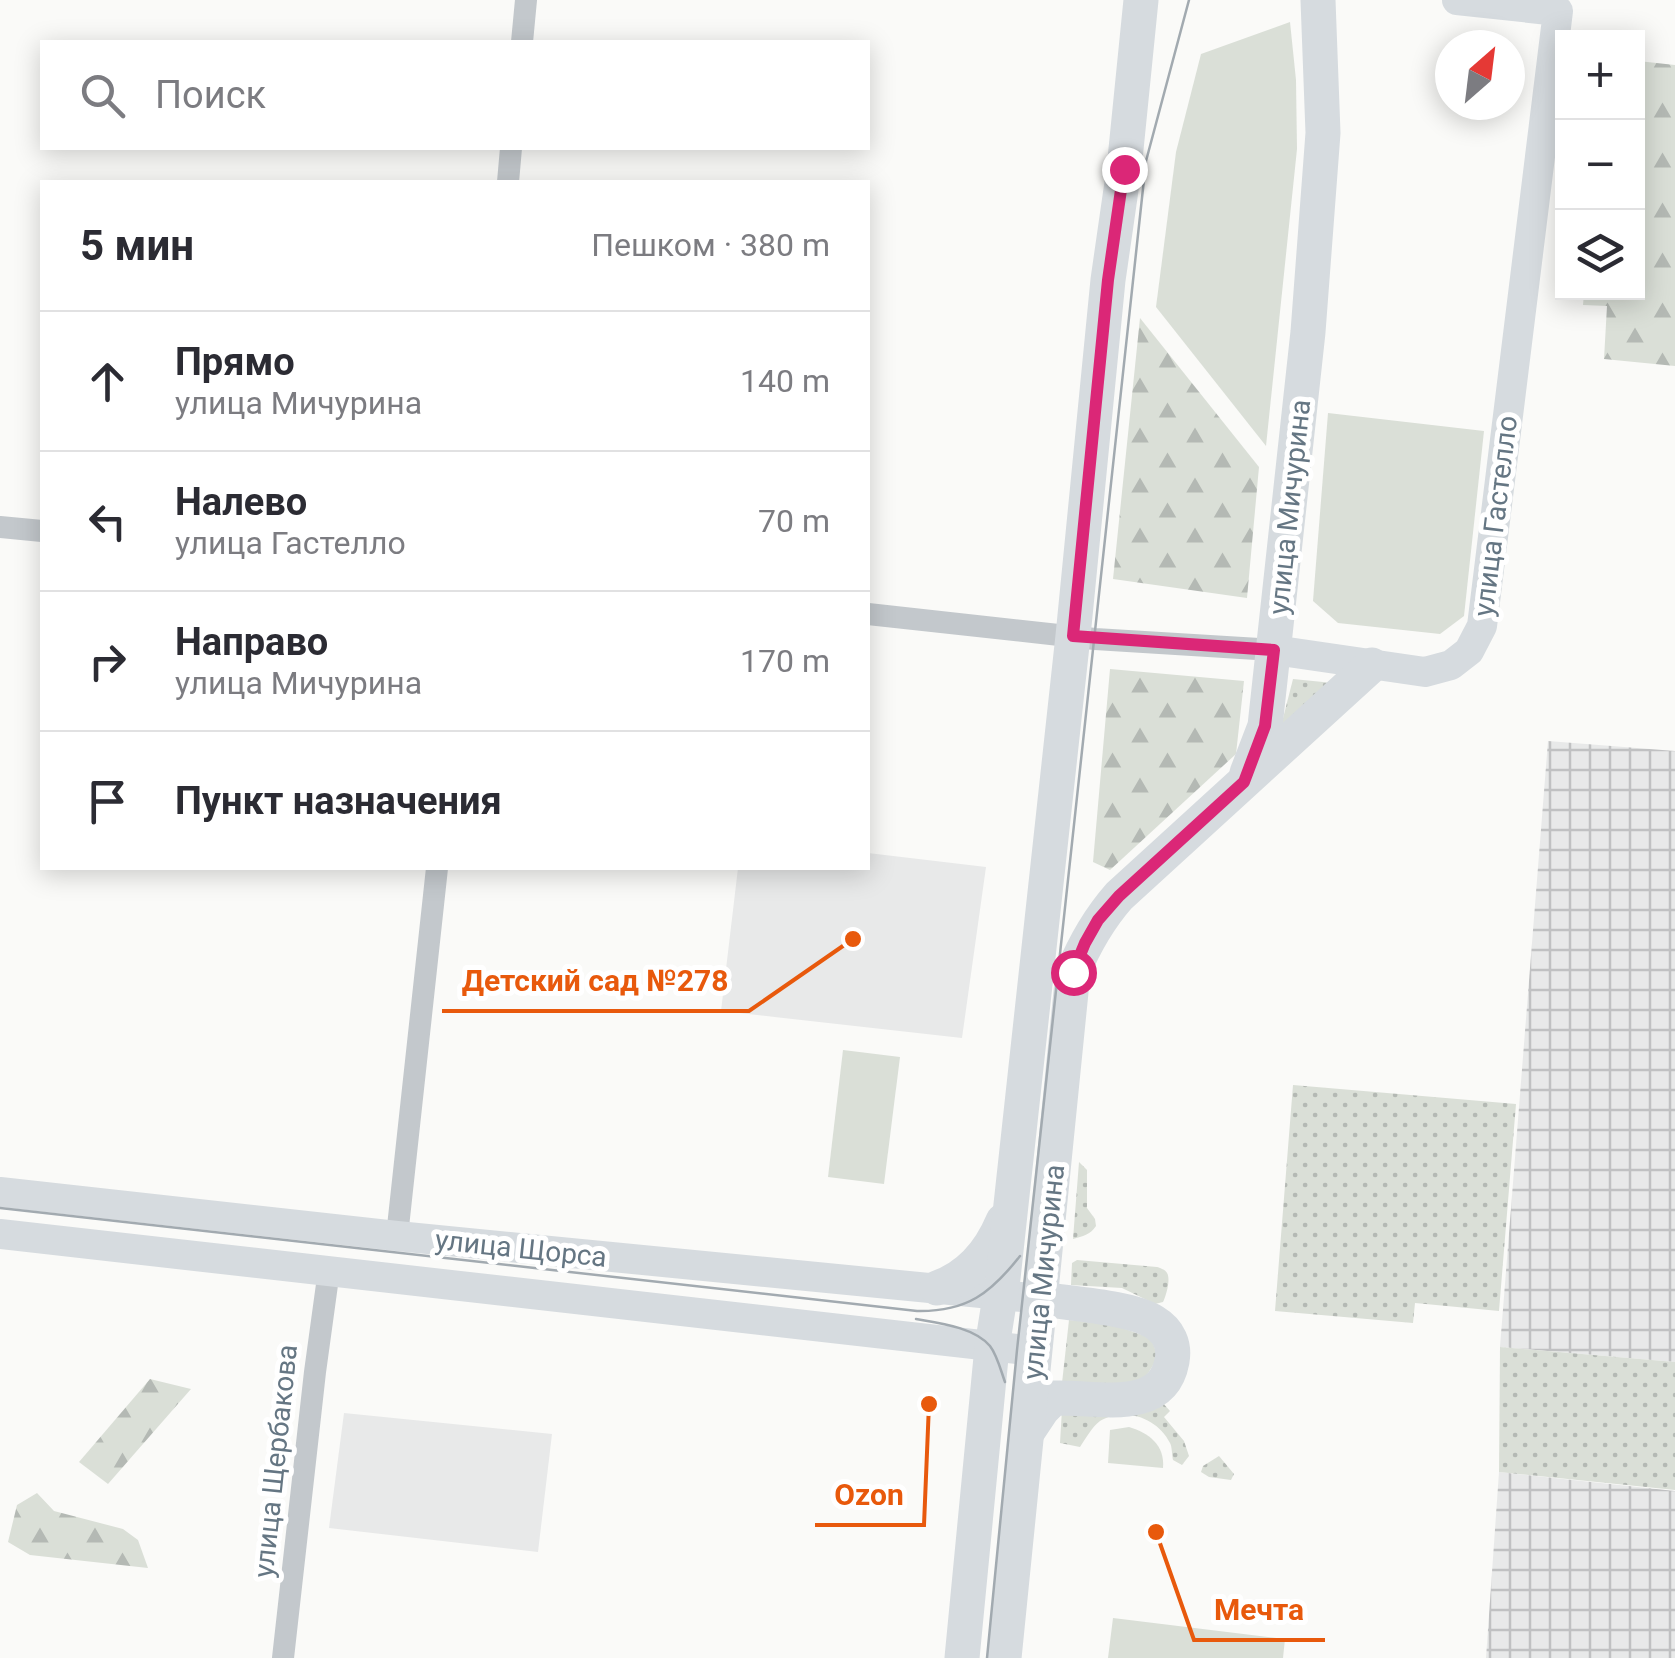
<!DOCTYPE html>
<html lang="ru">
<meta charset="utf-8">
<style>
:root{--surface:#fff;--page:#f7f7f7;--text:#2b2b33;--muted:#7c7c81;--line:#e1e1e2}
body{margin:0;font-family:Roboto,sans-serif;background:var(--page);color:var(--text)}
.controls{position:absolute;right:30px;top:30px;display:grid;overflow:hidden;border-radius:0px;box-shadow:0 5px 25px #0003}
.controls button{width:90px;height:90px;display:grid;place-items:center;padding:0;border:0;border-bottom:2px solid var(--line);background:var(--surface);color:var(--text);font:50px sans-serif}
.compass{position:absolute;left:1435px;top:30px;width:90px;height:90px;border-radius:50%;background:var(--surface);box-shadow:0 5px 25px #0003;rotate:28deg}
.stop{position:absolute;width:30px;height:30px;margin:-22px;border:8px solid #db2777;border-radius:50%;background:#fff}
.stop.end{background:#db2777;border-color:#fff;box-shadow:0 2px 10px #0008}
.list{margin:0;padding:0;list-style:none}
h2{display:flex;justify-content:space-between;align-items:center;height:130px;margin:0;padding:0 40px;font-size:42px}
h2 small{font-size:32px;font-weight:400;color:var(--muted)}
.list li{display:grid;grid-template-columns:65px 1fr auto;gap:30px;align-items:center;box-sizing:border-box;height:140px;padding:0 40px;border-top:2px solid var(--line)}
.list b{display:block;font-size:38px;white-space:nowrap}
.list p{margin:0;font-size:32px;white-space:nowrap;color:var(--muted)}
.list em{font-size:32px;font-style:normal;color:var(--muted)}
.icon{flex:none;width:55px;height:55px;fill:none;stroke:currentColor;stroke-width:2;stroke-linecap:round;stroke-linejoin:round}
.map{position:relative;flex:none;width:1675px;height:1658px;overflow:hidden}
.search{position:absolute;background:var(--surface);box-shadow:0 5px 25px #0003;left:40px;top:40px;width:830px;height:110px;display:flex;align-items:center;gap:25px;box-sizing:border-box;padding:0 35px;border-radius:0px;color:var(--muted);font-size:38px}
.panel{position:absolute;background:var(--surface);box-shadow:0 5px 25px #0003;left:40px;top:180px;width:830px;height:690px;border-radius:0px}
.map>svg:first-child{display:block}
.built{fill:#e8e9e9}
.industrial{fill:url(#industrial-grid)}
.grass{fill:url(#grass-dots)}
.forest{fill:url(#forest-firs)}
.green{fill:#dadfd7}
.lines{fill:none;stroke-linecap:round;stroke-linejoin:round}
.minor{stroke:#c3c8cc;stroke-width:22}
.secondary{stroke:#d6dbdf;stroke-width:30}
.primary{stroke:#d6dbdf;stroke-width:35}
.tram{stroke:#a2aab0;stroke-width:2.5}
.route{stroke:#db2777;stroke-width:12}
.labels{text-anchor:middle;stroke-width:10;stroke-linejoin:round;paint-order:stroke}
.street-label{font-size:28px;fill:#657683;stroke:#fff}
.leader{fill:none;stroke:#e8590c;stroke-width:4}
.callout-dot{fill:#e8590c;stroke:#fff;stroke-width:4}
.callout-label{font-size:30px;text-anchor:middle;font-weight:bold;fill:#e8590c;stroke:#fff;stroke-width:10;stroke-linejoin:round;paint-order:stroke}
</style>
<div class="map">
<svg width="1675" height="1658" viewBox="0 0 1675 1658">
<defs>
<pattern id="industrial-grid" width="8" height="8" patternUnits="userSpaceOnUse" patternTransform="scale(2.5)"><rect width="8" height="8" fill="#e8e9e9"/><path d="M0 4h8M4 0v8" fill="none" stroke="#c0c1c2"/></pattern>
<pattern id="grass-dots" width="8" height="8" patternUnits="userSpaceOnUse" patternTransform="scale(2.5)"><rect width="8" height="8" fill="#dadfd7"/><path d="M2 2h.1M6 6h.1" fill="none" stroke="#b4b9b4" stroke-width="1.8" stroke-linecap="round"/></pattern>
<pattern id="forest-firs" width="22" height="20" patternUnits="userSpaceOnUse" patternTransform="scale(2.5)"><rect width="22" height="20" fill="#dadfd7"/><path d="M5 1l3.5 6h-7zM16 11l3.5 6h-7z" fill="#b4b9b4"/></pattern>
</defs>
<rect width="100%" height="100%" fill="#fafaf8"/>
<g class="built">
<path d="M868,853L986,867L962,1038L721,1011L738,868H868Z"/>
<path d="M344,1413L552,1434L538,1552L329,1528Z"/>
</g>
<g class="industrial">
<path d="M1548,741L1675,751V1362L1500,1347Z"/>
<path d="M1499,1472L1675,1491V1658H1486Z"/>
</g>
<g class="grass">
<path d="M1293,679L1333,683L1279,734Z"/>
<path d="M1293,1085L1516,1104L1499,1311L1415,1303L1413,1323L1275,1311Z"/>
<path d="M1079,1162L1087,1170V1208L1095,1219L1096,1226C1090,1235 1083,1236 1073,1239Z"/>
<path d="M1077,1260L1157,1267C1160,1268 1166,1270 1167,1273C1171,1279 1166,1296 1163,1302L1155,1304L1122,1288L1071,1285L1072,1263Z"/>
<path d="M1069,1320L1111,1324L1151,1338L1158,1357L1141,1385L1062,1383Z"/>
<path d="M1500,1347L1675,1362V1490L1499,1472Z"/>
<path d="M1162,1402L1170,1411L1164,1417L1184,1441L1189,1456L1182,1465L1173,1460C1172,1456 1172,1446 1170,1443C1158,1418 1124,1406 1100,1421C1092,1427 1086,1438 1080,1447L1060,1443L1062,1409Z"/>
<path d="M1219,1456L1234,1474L1231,1480L1209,1477L1201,1472L1203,1466Z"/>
</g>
<g class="forest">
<path d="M1638,61L1675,65V366L1604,359L1607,306L1583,305L1584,293L1638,292Z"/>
<path d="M1140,318L1259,467L1247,598L1113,579Z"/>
<path d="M1110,669L1244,681L1236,754L1110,870L1093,862Z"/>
<path d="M150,1379L191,1389L108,1484L79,1462Z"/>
<path d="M37,1493L54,1511L123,1529L138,1540L148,1568L30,1555L8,1542L17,1505Z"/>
</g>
<g class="green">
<path d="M1290,22L1296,80L1297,149L1266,446L1156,307L1176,152L1201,54Z"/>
<path d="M1328,413L1484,431L1464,616L1440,634L1338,623L1313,601Z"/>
<path d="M843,1050L900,1057L884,1184L828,1177Z"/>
<path d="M1129,1427C1149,1433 1165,1445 1163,1468L1108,1463L1110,1430Z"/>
<path d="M1113,1618L1285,1639L1283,1658H1108Z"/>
</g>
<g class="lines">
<g class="minor">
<path d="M522,42L526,0"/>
<path d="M508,182L511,148"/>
<path d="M0,527L42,531"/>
<path d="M868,614L1095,639L1274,650"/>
<path d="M397,1236L437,868"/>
<path d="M283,1658L315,1372L329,1270"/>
</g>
<g class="secondary">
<path d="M1274,650L1425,672L1451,665L1469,651L1482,626L1558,11L1457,0"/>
<path d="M0,1192L397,1236L1042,1299"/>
<path d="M0,1234L1035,1351"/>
</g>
<g class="primary">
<path d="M1247,773L1265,726L1308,332L1323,133L1318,0"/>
<path d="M937,1288C969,1277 990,1252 1003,1221"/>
<path d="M1028,1431L1042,1410L1054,1398C1094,1396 1162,1416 1172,1361C1175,1345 1169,1331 1154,1322C1130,1307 1072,1304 1042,1299"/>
<path d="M962,1658L992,1347L1003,1278L1073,636L1108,280L1124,169L1141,0"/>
<path d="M1004,1658L1073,972C1085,943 1098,920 1119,896L1372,665"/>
</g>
<g class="tram">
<path d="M0,1208L917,1311C967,1312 991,1293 1020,1256"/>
<path d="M916,1319C939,1323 974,1327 990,1346C997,1355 1001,1371 1005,1382"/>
<path d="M987,1658L1017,1350L1146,161L1189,0"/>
</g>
</g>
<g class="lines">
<path class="route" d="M1073,972L1085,943L1098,920L1119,896L1244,782L1265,726L1274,650L1073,636L1108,280L1124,169"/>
</g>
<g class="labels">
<g class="street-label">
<text transform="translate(1289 507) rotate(-84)" y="10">улица Мичурина</text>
<text transform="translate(1495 516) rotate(-83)" y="10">улица Гастелло</text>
<text transform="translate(521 1248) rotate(6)" y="10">улица Щорса</text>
<text transform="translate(1043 1272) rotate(-84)" y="10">улица Мичурина</text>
<text transform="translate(275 1461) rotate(-84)" y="10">улица Щербакова</text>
</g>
</g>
<path class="leader" d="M853 939L749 1011H442M929 1404L924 1525H815M1156 1532L1194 1640H1325"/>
<g class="callout-dot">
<circle cx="853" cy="939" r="10"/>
<circle cx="929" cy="1404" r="10"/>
<circle cx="1156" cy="1532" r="10"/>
</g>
<g class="callout-label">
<text x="595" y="991">Детский сад №278</text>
<text x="869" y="1505">Ozon</text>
<text x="1259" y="1620">Мечта</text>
</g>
</svg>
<div class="controls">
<button>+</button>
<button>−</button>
<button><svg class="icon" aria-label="layers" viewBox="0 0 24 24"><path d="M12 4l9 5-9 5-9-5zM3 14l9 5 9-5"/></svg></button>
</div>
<svg class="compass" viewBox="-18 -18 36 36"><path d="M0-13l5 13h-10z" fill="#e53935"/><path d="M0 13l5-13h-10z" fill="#7c7c81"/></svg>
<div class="stop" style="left:1073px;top:972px"></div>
<div class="stop end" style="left:1124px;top:169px"></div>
<div class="search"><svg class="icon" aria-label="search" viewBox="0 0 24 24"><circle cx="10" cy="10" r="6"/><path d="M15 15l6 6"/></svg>Поиск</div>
<section class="panel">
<h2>5 мин<small>Пешком · 380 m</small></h2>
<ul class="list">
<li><svg class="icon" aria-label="ahead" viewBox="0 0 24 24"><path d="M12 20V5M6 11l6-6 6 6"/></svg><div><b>Прямо</b><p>улица Мичурина</p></div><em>140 m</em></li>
<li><svg class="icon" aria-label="left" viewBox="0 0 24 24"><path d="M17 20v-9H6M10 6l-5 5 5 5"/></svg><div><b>Налево</b><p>улица Гастелло</p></div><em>70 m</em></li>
<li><svg class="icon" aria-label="right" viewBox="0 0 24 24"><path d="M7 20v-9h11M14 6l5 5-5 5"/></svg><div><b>Направо</b><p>улица Мичурина</p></div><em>170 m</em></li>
<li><svg class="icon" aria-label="arrive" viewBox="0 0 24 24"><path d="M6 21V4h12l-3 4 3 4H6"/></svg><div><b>Пункт назначения</b></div></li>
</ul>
</section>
</div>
